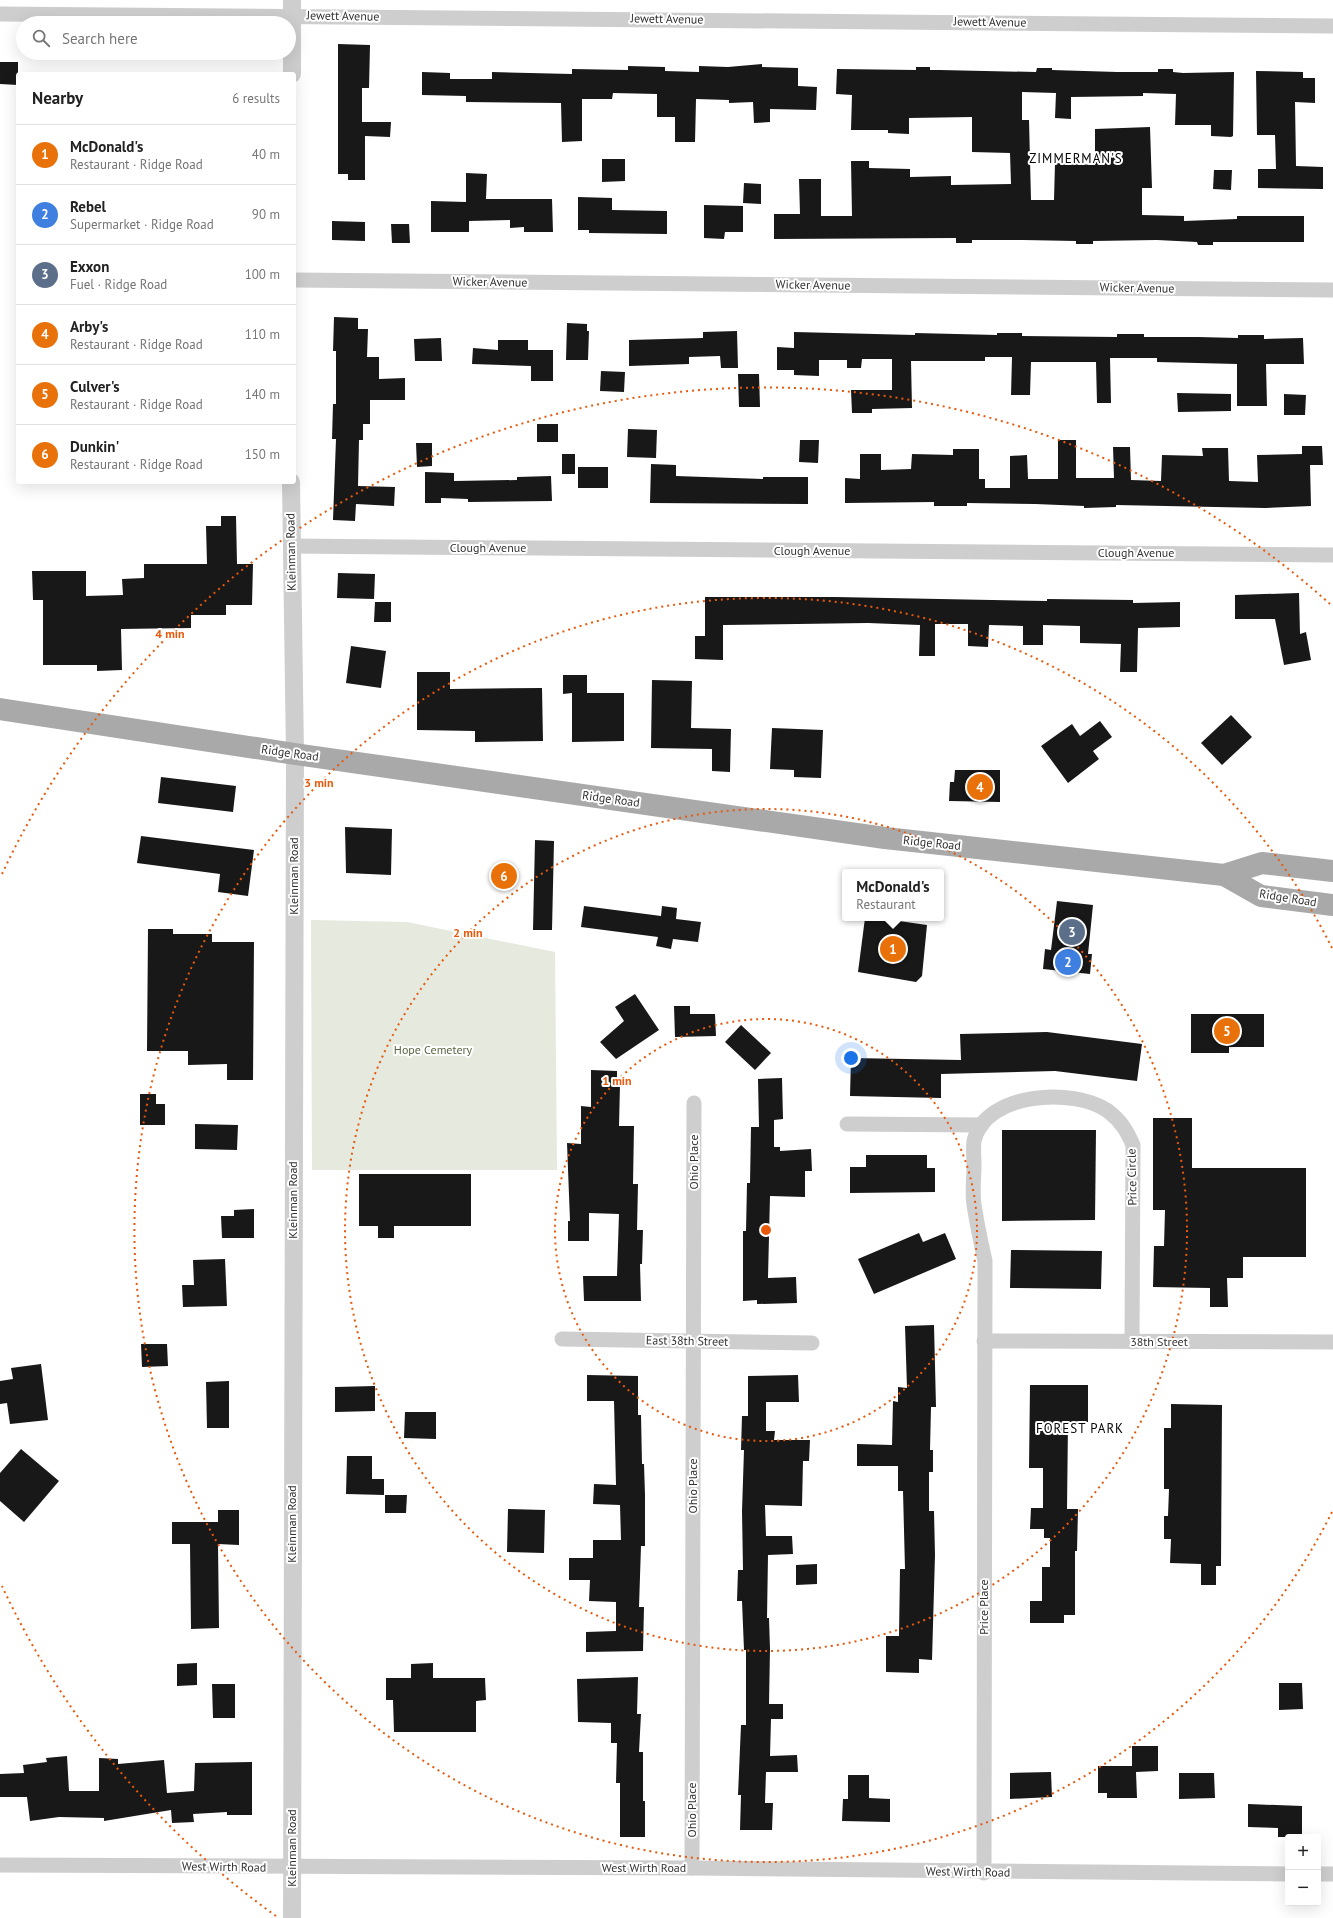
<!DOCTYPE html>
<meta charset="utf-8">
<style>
:root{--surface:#fff;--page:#f6f6f6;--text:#222;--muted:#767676;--line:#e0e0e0;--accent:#d04a66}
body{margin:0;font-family:"PT Sans",sans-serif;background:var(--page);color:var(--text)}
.controls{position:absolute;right:12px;bottom:12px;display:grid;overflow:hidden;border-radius:4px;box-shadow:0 4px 16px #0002}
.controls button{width:36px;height:36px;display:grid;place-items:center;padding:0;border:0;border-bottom:1px solid var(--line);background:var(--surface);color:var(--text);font:20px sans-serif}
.you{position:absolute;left:851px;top:1058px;width:14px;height:14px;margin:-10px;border:3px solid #fff;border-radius:50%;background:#1a73e8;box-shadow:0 0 0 6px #1a73e833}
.badge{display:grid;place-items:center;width:26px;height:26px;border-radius:50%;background:var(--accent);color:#fff;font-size:13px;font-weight:700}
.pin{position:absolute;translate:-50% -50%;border:2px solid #fff;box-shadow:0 1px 4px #0006}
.popup{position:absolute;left:842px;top:869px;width:102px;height:52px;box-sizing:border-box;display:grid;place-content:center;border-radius:4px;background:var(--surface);filter:drop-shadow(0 1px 3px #0005);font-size:13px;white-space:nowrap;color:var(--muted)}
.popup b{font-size:15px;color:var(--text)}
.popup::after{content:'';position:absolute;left:50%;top:100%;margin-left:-8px;border:8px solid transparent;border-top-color:var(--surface)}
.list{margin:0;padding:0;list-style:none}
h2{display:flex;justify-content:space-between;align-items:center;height:52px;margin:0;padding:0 16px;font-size:17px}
h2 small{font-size:13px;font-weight:400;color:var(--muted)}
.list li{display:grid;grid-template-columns:26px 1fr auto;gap:12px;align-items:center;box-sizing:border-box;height:60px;padding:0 16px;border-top:1px solid var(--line)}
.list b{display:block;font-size:15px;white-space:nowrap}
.list p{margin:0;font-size:13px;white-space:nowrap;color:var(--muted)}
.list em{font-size:13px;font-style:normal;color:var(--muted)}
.icon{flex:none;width:22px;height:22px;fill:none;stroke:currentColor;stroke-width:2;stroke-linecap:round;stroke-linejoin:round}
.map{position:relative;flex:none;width:1333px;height:1918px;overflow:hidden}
.search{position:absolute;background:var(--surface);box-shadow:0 4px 16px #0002;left:16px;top:16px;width:280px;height:44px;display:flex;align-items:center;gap:10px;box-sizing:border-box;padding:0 14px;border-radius:22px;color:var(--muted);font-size:15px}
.panel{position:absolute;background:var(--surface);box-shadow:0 4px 16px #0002;left:16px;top:72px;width:280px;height:412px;border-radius:4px}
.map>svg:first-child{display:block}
.green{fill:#e5e9de}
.building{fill:#181818}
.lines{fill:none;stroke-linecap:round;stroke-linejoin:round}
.minor{stroke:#cecece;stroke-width:15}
.tertiary{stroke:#cecece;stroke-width:18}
.primary{stroke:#a9a9a9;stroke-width:22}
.ring{fill:none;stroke:#e8590c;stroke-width:2;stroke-dasharray:2 4}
.labels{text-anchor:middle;stroke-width:4;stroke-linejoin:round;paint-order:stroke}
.street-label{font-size:12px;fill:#313131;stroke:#fff}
.park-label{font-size:12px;fill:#596743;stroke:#fff}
.neighbourhood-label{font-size:13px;letter-spacing:1px;fill:#000;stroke:#fff}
.centre{fill:#e8590c;stroke:#fff;stroke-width:2}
.ring-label{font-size:12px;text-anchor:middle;font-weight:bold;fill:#e8590c;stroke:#fff;stroke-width:4;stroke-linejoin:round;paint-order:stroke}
</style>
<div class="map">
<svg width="1333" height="1918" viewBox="0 0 1333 1918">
<rect width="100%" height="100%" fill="#fff"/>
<path class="green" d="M311,920L407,922L555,952L557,1170H312Z"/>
<g class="building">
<path d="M338,44L370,45L369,88H362V122H391L390,137L365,136V180H348V174H338Z"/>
<path d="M0,62H18V85L0,84Z"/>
<path d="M762,64V67L798,68V86L817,87L816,110L770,109V122L754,123L753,102L729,103V100L696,99L695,142H675V117H657V94L613,93L612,99H582V141L562,142L561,103L466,102V96L422,95V72L450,73V79H492V72L572,74V69L628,70V66L665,67V71L699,72V66L728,67Z"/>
<path d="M916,67H930V70H940L1036,72L1037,68H1052V70L1117,72H1158V69H1173V72L1183,73L1234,72L1233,136L1231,137L1211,136V125H1175L1176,94L1143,93V96L1071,97V119L1055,118L1056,93L1022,92V120H1029L1031,200H1054L1055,163L1095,165V129L1150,127L1152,188H1142V215L1184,216V221L1237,219V216H1304V242H1213V245H1198L1197,242L1157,240L1093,241V244H1076V241L1023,240H972V243H956V238L774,239V214H800L799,179H821V216H852L851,161H869V168L910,169V177L951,176V185L1011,184L1010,153L972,152V117L909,118V134L888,133V130H851L852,95L836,94L837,69L916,70Z"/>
<path d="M1256,71L1303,72V78H1315V103L1295,102L1296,166L1323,167V189L1258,188V169H1276L1275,135H1257Z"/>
<path d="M602,159H625V181L602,182Z"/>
<path d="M1214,170H1232L1231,190L1213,189Z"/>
<path d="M466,173L487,174L486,199H552L553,232H524V227L510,228V220L469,221V232H431V201L466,202Z"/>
<path d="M744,183L761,184V204L743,203Z"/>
<path d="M578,197L612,198V210L667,211V234L589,233V230H578Z"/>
<path d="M704,205L743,206V232H725L724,239L704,238Z"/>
<path d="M332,221L365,222V241L332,240Z"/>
<path d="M391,224H409L410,243H392Z"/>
<path d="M334,317L358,318V329H368L367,357H379V379L405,378V400H370V424H363V440H359L358,486L395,487L394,506L356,504L355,521L333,520L336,439H332L333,404H336V351H333Z"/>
<path d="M567,323L587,324V331H589L588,360H566Z"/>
<path d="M737,331L738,368H721L720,356L689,357V364L629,366V340L703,338V332Z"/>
<path d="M794,332L915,335V333L997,335V333H1022V336L1117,337V334H1144V337H1198L1238,338V335H1264V339L1303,338L1304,364H1266L1267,406H1237V364L1157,362V358H1110L1111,403H1097L1096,362H1031L1030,395H1011L1012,357H985V361H911L912,408L872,409V413H852L851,390H892V359H862L861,368H847V360H819V376L794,375V370H777V347L794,348Z"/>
<path d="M441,338L442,361H415L414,339Z"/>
<path d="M498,340H528V350H553V381H531V366L472,364L473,348L498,350Z"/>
<path d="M601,371L625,372L624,392L600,391Z"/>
<path d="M738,374H759L760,407H739Z"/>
<path d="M1177,393L1231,394V411L1178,412Z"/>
<path d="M1284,394L1306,395L1305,415H1284Z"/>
<rect x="537" y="424" width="21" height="18"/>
<path d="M628,429L657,430L656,458L627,457Z"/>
<path d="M800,440H819L818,463L799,462Z"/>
<path d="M1058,440H1076V478H1114L1113,447H1130L1131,480L1161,481L1162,455L1203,456L1202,448H1228L1229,481L1258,482L1257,455L1302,454V446H1322L1323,465H1310L1311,506L1265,508L1116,505V507L1084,508V506L1035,504L967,503V506H934V502L845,503V478L860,479V454H881V470L911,469L912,454L953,455V449H979V479H985V488H1010V456L1027,455L1028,479H1058Z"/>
<path d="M416,443H432V466L417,467Z"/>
<rect x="562" y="454" width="13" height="20"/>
<path d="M651,464L676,465V476L763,479V477H808V504L650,503Z"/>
<rect x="578" y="467" width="30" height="21"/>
<path d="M425,472L454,473V481L517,480V477L551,476L552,501L468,502V499L441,498V503H425Z"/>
<path d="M221,516H236L237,564H253L252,605H226V615H191V628L121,629L122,670L97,671V665H43V600H33L32,571H86V596L123,595L122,579L144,578V564H207L206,526H221Z"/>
<path d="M338,573L375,574L374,599L337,598Z"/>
<path d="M1299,593L1300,634L1306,632L1311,660L1284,665L1275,619H1235V595Z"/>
<path d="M705,597H835L1047,601V599L1133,600V603L1180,602V627L1138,628L1137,672H1120L1121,644L1080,643V626L1043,625V645H1023V626L989,625L988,647L968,646V624H935V656H919L920,625L868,623L723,625V660L695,659V636H705Z"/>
<path d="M375,602H391V622H374Z"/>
<path d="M351,646L386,651L381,688L346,683Z"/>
<path d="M417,672H450V689L542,688L543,741L475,742V731L417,730Z"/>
<path d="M563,675H587V693H624V741L572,742V693L563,694Z"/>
<path d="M652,680L692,681L691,728L731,729L730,772L712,771V749L651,748Z"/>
<path d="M1231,715L1252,737L1222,765L1201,743Z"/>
<path d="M1100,721L1112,737L1093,751L1099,759L1068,783L1041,746L1072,724L1080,736Z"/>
<path d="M772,728L823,730L821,778L794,777V770L770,769Z"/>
<path d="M955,770H1000V802L949,801L950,782H954Z"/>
<path d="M161,777L236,786L233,812L158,803Z"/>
<path d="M345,827L392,829L391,875L346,873Z"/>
<path d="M141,836L254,850L248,896L218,892L220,874L137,863Z"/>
<path d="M535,840L554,841L552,930H533Z"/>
<path d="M1057,901L1093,905L1088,954H1092L1090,974L1043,969L1045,949L1051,950Z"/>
<path d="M584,906L661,916L662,906L677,908L676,919L701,922L698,942L673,939L671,949L656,946L658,937L581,927Z"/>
<path d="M865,918H878L927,925L922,976L916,982L858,972Z"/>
<path d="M148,929H173V934H212V942H254L253,1080H227V1064L188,1065V1051H147Z"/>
<path d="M635,994L659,1030L616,1059L600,1042L624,1021L615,1007Z"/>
<path d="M674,1006H690V1014H715L716,1036L675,1037Z"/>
<path d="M1191,1014H1264V1047H1229V1053H1191Z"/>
<path d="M741,1025L771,1053L755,1070L725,1042Z"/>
<path d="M1047,1032L1142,1044L1137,1081L1055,1071L941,1074V1098L850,1096L851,1058L961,1060L960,1034Z"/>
<path d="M591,1070L617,1071V1085H620L619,1126H634L633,1184H638L637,1230H643L642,1264H640L641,1301H584L583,1276H617L619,1214L589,1213V1241H568V1221H570L567,1143L581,1144V1106L591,1107Z"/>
<path d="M782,1078L783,1119L774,1120V1147H780V1151L811,1149L812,1171H805V1197L770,1196L768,1278L796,1277L797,1303L757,1304V1300L743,1301V1231H746L747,1183H750L751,1127H759L758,1079Z"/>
<path d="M140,1094H156V1104H165V1125H140Z"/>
<path d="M1153,1118H1192V1168H1306V1257H1243V1278H1227L1228,1307H1210V1288L1153,1287L1154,1246H1164L1165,1210H1153Z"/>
<path d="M195,1124L238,1125L237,1150L195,1149Z"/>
<path d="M1002,1130H1096L1095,1220L1002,1221Z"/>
<path d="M866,1155H927V1168H935V1192L850,1193V1167H866Z"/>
<path d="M359,1174H471V1226H394V1238H378V1226H359Z"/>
<path d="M254,1209V1238H222L221,1216H234V1210Z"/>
<path d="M919,1233L923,1242L945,1233L956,1259L874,1294L858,1259Z"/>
<path d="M1011,1250L1102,1251L1101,1289L1010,1288Z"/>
<path d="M225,1259L227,1306L183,1307L182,1285H194L193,1260Z"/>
<path d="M934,1325L936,1407H931L930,1450H933V1472H929V1511H934L935,1555L932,1660L919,1659V1673L886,1672V1636H899L900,1569H905L903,1491H898V1466H857V1444L892,1445L893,1401L898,1402V1387L907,1388L905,1326Z"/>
<path d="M141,1344H167L168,1366L142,1367Z"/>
<path d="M41,1364L48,1420L10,1424L7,1403L0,1404V1381L13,1379L11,1368Z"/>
<path d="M587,1375L638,1376V1415H641L642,1464H644L645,1495V1546H641L639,1607H644L643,1651L586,1652V1632L616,1631V1602L589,1601L590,1580H569V1558H593V1540H621L620,1505L593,1504L594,1484L616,1485L614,1401H587Z"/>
<path d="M798,1375L799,1402H766V1431H775L774,1440H810L809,1461H803L802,1506L765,1505L766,1536H792L793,1554L768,1555L767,1618H769L770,1649L769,1704H783V1719H771L770,1756L797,1755L798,1772H766L765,1803H773L772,1830H740L741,1795H738L741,1725H746V1650H744L742,1601H737L738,1570H743L742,1511L744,1450H741L742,1416H748V1376Z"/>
<path d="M229,1381V1428H207L206,1382Z"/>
<path d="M1030,1385H1088V1422H1068L1067,1509H1078L1077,1551H1075V1615H1064V1623H1030V1601H1042V1567H1050V1538H1044V1529H1030L1031,1508H1043V1468H1029Z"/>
<path d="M375,1386V1411L335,1412V1387Z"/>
<path d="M1171,1404L1222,1405L1221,1566H1216V1585H1201V1564L1170,1563L1171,1539H1164V1516H1168L1169,1489H1164V1428H1171Z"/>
<path d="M405,1412H436V1439L404,1438Z"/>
<path d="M21,1449L59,1481L24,1522L0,1501V1473Z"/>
<path d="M347,1456H372V1479H384V1495L346,1494Z"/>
<path d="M385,1495H407L406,1513H385Z"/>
<path d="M508,1509L545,1510L544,1553L507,1552Z"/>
<path d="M218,1510H239V1545L218,1544L219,1628L191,1629L190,1544H172V1522H218Z"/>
<path d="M817,1564V1584L796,1585V1565Z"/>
<path d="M197,1663V1685L177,1686V1664Z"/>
<path d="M433,1663V1678H485L486,1700L476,1701V1732H394L393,1700H386V1678H411V1664Z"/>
<path d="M638,1677L637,1714H641L639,1752H643V1801H645V1837H620V1783H616L617,1743H611V1723L578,1722L577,1679Z"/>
<path d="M1279,1683H1302L1303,1709L1279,1710Z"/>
<path d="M212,1684H235V1718H213Z"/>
<path d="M1132,1746H1158V1771L1136,1772L1137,1798H1107V1793H1098V1766H1132Z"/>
<path d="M67,1756L69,1791H99V1758L118,1759V1764L164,1760L167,1793L194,1791L195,1763L252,1762V1815H227V1812L193,1814L194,1822L172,1823L171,1810L104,1821V1818L59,1817L30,1821L27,1797H0V1774L24,1773L23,1765L47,1762L46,1758Z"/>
<path d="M1051,1772L1052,1797L1010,1799V1773Z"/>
<path d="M1179,1773H1214L1215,1798L1179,1799Z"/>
<path d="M848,1775H869V1798L890,1799V1822L842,1821L843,1799H848Z"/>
<path d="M1248,1804L1302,1806V1837H1278V1828L1248,1827Z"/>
</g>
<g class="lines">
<g class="minor">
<path d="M0,14L1333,26"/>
<path d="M294,280L1333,290"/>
<path d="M291,546L1333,555"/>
<path d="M847,1124L982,1125"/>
<path d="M562,1339L812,1343"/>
<path d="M984,1341L1333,1342"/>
<path d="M0,1865C231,1867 462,1866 693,1868C891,1870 1089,1873 1288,1874"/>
<path d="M692,1868L694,1103"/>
<path d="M984,1873L985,1261C981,1243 977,1224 974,1205C972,1192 974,1178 974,1165C974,1158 973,1148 974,1141C985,1092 1074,1087 1108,1111C1121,1121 1127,1131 1133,1145L1132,1342"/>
<path d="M1318,1874H1333"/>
</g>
<g class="tertiary">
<path d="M292,74V0"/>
<path d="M291,482L295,754L292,1918"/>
</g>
<g class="primary">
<path d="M0,709L295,754L885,838L1224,875L1261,896L1333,905"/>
<path d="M1224,875L1262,863L1333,871"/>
</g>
</g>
<g class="ring">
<circle cx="766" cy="1230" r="211"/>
<circle cx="766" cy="1230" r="421"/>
<path d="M1332 1512A632 632 0 1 1 1332 948"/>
<path d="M276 1916A843 843 0 0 1 2 1586M2 874A843 843 0 0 1 1330 604"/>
</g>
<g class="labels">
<g class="street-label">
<text transform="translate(343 16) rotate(1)" y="4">Jewett Avenue</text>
<text transform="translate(667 19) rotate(1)" y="4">Jewett Avenue</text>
<text transform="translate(990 22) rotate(1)" y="4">Jewett Avenue</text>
<text transform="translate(490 282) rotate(1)" y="4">Wicker Avenue</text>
<text transform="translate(813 285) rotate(1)" y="4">Wicker Avenue</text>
<text transform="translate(1137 288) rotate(1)" y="4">Wicker Avenue</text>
<text x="488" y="552">Clough Avenue</text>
<text x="812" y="555">Clough Avenue</text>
<text transform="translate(291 552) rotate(-91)" y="4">Kleinman Road</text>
<text x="1136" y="557">Clough Avenue</text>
<text transform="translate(290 753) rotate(8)" y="4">Ridge Road</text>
<text transform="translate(611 799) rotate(8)" y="4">Ridge Road</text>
<text transform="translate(932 843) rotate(6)" y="4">Ridge Road</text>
<text transform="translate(294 876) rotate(-90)" y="4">Kleinman Road</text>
<text transform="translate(1288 898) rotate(9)" y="4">Ridge Road</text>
<text transform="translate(694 1162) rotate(-90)" y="4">Ohio Place</text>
<text transform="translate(1132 1177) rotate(-91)" y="4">Price Circle</text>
<text transform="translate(293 1200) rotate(-90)" y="4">Kleinman Road</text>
<text transform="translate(687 1341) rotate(1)" y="4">East 38th Street</text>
<text x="1159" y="1346">38th Street</text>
<text transform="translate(693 1486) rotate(-90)" y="4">Ohio Place</text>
<text transform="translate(292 1524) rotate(-90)" y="4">Kleinman Road</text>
<text transform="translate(984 1607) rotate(-90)" y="4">Price Place</text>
<text transform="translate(692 1810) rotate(-90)" y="4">Ohio Place</text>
<text transform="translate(292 1848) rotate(-90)" y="4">Kleinman Road</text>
<text transform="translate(224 1867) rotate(1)" y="4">West Wirth Road</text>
<text x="644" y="1872">West Wirth Road</text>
<text transform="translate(968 1872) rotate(1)" y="4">West Wirth Road</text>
</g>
<g class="park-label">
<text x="433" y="1054">Hope Cemetery</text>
</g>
<g class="neighbourhood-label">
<text x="1076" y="163">ZIMMERMAN'S</text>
<text x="1080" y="1433">FOREST PARK</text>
</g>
</g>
<circle cx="766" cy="1230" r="6" class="centre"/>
<g class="ring-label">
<text x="170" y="638">4 min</text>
<text x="319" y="787">3 min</text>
<text x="468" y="937">2 min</text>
<text x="617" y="1085">1 min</text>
</g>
</svg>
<div class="controls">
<button>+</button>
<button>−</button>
</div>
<div class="you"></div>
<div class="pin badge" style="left:893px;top:949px;background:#e8710a">1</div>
<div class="popup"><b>McDonald's</b>Restaurant</div>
<div class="pin badge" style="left:1068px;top:962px;background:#3f7fe0">2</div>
<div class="pin badge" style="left:1072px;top:932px;background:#5c6f8a">3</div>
<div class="pin badge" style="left:980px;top:787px;background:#e8710a">4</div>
<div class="pin badge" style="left:1227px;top:1031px;background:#e8710a">5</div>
<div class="pin badge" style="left:504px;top:876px;background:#e8710a">6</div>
<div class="search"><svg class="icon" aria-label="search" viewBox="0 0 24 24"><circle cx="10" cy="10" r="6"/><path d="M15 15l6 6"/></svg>Search here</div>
<section class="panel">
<h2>Nearby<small>6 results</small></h2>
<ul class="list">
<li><span class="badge" style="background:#e8710a">1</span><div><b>McDonald's</b><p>Restaurant · Ridge Road</p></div><em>40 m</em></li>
<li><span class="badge" style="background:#3f7fe0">2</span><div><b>Rebel</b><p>Supermarket · Ridge Road</p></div><em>90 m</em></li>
<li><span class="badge" style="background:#5c6f8a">3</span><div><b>Exxon</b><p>Fuel · Ridge Road</p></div><em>100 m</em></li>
<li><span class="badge" style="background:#e8710a">4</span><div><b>Arby's</b><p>Restaurant · Ridge Road</p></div><em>110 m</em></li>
<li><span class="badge" style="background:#e8710a">5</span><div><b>Culver's</b><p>Restaurant · Ridge Road</p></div><em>140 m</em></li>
<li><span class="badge" style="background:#e8710a">6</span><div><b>Dunkin'</b><p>Restaurant · Ridge Road</p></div><em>150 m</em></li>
</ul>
</section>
</div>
